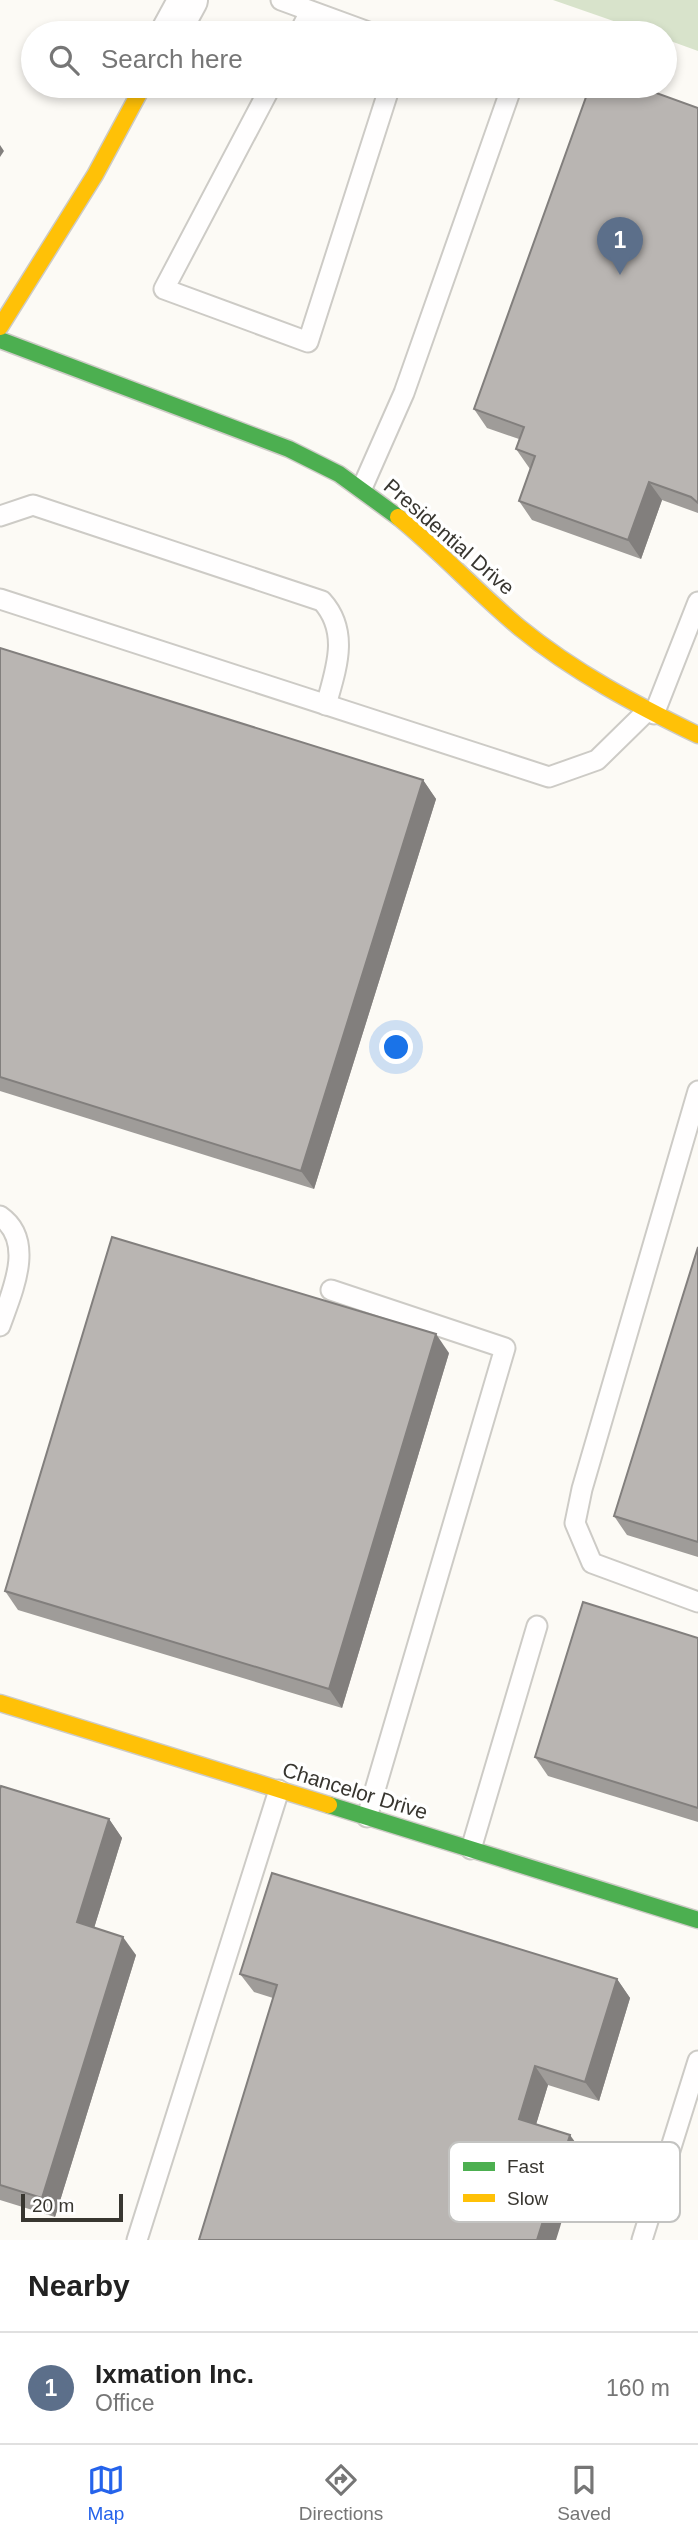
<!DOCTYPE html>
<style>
:root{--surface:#fff;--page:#f6f6f6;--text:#222;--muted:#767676;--line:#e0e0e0;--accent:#2563eb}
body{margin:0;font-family:Arial,sans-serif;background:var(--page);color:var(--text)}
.scale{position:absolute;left:21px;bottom:18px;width:102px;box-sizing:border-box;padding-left:7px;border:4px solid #383630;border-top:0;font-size:19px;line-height:24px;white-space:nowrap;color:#383630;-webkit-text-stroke:5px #fff;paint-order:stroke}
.you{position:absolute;left:397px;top:1048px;width:24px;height:24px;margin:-18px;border:5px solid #fff;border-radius:50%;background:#1a73e8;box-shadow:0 0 0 10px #1a73e833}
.badge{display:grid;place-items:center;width:46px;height:46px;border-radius:50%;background:var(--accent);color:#fff;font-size:23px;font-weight:700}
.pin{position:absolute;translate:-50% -58px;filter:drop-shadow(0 2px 4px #0008)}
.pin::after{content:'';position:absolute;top:37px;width:24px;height:21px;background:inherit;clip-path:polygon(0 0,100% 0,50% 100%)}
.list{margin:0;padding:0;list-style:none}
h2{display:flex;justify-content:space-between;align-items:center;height:91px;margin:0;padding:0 28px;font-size:30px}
h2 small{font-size:23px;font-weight:400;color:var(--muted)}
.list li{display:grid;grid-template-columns:46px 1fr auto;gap:21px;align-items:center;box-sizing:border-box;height:112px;padding:0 28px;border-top:2px solid var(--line)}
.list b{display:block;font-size:26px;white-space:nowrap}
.list p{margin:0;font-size:23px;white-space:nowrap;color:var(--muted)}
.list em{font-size:23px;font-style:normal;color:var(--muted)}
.icon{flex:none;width:38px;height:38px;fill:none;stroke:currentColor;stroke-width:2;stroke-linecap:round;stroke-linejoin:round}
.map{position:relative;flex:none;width:698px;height:2240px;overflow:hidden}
.search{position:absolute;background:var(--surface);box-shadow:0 4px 10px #0003;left:21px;right:21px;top:21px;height:77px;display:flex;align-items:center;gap:18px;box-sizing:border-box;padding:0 24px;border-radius:38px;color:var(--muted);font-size:26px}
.sheet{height:203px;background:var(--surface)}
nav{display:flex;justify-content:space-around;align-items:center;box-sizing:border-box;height:98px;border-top:2px solid var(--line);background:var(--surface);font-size:19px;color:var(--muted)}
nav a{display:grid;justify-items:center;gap:4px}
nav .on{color:var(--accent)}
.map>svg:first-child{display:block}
.park{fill:#d8e3cb}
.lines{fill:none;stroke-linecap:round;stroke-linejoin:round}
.lane-casing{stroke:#cdcbc6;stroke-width:23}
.street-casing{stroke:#cdcbc6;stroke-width:42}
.fast-casing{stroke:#cdcbc6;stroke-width:19}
.slow-casing{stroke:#cdcbc6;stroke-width:19}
.lane{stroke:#fffefe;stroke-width:19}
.street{stroke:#fffefe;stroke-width:38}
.fast{stroke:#4caf50;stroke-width:16}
.slow{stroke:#ffc107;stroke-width:16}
.wall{fill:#9f9c99}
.shaded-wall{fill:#827f7d}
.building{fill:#b9b5b2;stroke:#827f7d;stroke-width:2}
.labels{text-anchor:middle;stroke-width:7;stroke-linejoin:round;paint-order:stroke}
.street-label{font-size:21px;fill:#383630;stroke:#fff}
.key{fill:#fff;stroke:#c3c3c1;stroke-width:2}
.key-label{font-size:19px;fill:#383630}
</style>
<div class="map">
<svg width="698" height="2240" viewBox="0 0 698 2240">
<rect width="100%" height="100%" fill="#fcfaf5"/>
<path class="park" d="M553,0H698V51L665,39V33H648Z"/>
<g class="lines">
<g class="lane-casing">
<g id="lane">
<path d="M281,0L371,33"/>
<path d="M299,33L310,12"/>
<path d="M271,86L164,289L308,342L390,86"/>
<path d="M362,488L404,393L512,86"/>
<path d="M0,516L33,505L322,601C350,632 336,669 326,705"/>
<path d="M0,599L549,777L597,760L647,711"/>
<path d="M654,714L698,602"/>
<path d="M698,1091L582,1489L575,1523L592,1563L698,1602"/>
<path d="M0,1216C36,1241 12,1292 0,1326"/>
<path d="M331,1290L505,1348L367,1817"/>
<path d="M471,1849L537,1626"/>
<path d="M137,2240L279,1790"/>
<path d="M642,2240L698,2061"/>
</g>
</g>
<g class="street-casing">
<path id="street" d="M170,33L188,0"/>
</g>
<g class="fast-casing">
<g id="fast">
<path d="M0,340L289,449L339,474L398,517"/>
<path d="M329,1805L698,1920"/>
</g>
</g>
<g class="slow-casing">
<g id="slow">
<path d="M0,327L95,175L143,86"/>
<path d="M398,517C441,552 478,593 520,628C574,672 636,705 698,735"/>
<path d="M0,1703L329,1805"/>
</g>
</g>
<use href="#lane" class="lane"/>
<use href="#street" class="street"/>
<use href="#fast" class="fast"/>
<use href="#slow" class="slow"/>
</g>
<g class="wall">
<path d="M698,108V513L662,500L641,559L532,520L519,501L530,469L516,449L519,439L487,428L474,409Z"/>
<path d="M0,648L423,780L436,799L314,1189L0,1091Z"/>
<path d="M698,1247V1557L627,1535L614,1516Z"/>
<path d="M449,1353L342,1708L18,1610L5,1591Z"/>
<path d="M698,1638V1822L548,1776L535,1757Z"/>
<path d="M0,1789L109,1819L122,1838L94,1928L136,1955L55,2217L0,2200Z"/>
<path d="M240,1974L617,1979L630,1998L599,2101L548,2085L536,2124L583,2153L273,1998L254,1992Z"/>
</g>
<g class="shaded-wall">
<path d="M0,145L4,151L0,157Z"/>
<path d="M649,482L662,500L641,559L628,540Z"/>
<path d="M423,780L436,799L314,1189L301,1171Z"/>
<path d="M436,1334L449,1353L342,1708L329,1689Z"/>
<path d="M109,1819L122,1838L90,1941L77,1922Z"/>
<path d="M123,1937L136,1955L55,2217L42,2198Z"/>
<path d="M617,1979L630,1998L599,2101L585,2082Z"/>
<path d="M535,2066L548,2085L532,2138L519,2119Z"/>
<path d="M570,2135L583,2153L556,2240H537Z"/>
</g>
<g class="building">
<path d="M590,86H637L698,108V503L691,497L649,482L628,540L519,501L535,456L516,449L524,427L474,409Z"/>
<path d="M0,648L423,780L301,1171L0,1077Z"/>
<path d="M112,1237L436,1334L329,1689L5,1591Z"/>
<path d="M698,1247V1542L614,1516Z"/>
<path d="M583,1602L698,1638V1808L535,1757Z"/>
<path d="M1,1786L109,1819L77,1922L123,1937L42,2198L0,2185V1789Z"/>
<path d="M272,1873L617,1979L585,2082L535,2066L519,2119L570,2135L537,2240H199L277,1985L240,1974Z"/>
</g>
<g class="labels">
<g class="street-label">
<text transform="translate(449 537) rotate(41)" y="7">Presidential Drive</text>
<text transform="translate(355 1791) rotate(17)" y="7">Chancelor Drive</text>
</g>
</g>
<rect x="449" y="2142" width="231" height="80" rx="10" class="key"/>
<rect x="463" y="2162" width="32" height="9" fill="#4caf50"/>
<rect x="463" y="2194" width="32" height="8" fill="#ffc107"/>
<g class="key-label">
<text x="507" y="2173">Fast</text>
<text x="507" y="2205">Slow</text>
</g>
</svg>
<div class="scale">20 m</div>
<div class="you"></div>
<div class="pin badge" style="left:620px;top:275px;background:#5c6f8a">1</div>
<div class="search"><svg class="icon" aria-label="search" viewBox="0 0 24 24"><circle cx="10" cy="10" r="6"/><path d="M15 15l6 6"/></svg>Search here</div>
</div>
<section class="sheet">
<h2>Nearby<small></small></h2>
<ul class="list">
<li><span class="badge" style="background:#5c6f8a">1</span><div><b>Ixmation Inc.</b><p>Office</p></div><em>160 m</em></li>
</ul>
</section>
<nav>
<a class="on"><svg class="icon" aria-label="map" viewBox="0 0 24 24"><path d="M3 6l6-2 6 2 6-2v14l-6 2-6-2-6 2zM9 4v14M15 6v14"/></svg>Map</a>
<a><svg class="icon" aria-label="directions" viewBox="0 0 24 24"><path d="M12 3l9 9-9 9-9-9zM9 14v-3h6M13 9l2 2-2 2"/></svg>Directions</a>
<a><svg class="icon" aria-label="saved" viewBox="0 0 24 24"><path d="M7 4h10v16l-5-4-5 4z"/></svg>Saved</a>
</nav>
